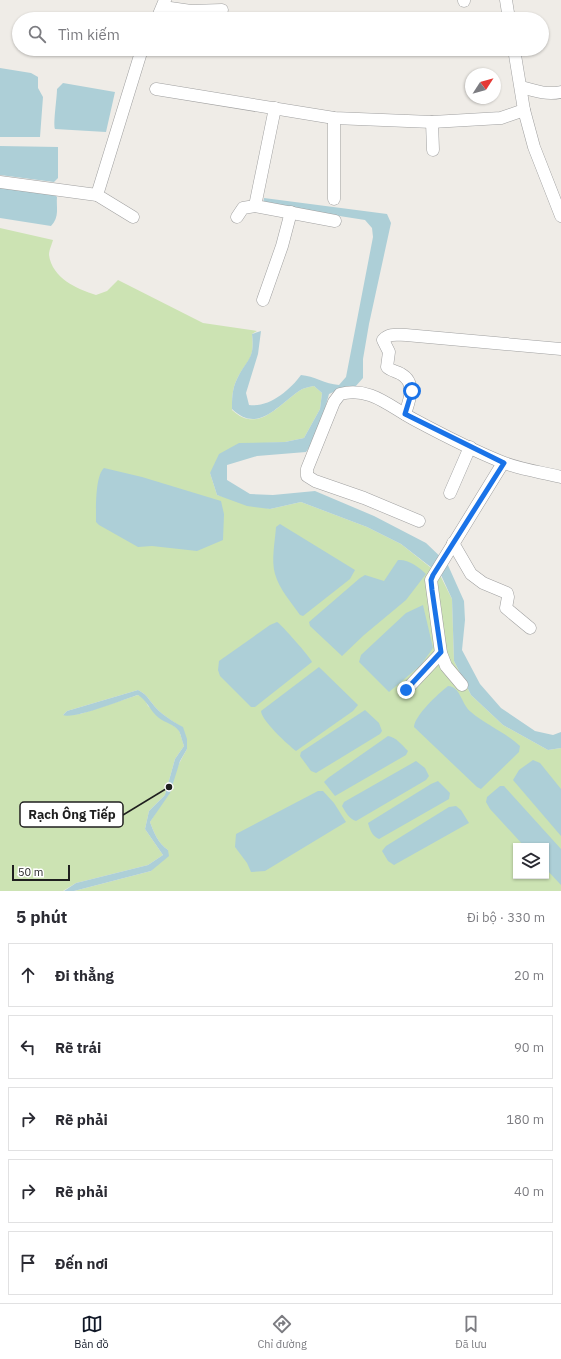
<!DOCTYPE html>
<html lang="vi">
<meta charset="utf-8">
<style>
:root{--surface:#fff;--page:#f7f7f7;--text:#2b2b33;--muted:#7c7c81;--line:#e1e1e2;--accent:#111827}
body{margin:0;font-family:"IBM Plex Sans",sans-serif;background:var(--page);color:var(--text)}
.controls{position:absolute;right:12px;bottom:12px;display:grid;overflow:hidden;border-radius:0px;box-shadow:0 1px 3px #0004}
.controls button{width:36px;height:36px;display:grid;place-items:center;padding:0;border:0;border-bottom:1px solid var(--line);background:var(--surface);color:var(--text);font:20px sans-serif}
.compass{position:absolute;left:465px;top:68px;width:36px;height:36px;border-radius:50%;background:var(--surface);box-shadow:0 1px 3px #0004;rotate:54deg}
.scale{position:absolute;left:12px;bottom:10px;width:58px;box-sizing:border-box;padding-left:4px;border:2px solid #1f1f1f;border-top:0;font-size:11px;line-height:14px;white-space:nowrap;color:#1f1f1f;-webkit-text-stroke:3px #fff;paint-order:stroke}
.stop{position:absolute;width:12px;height:12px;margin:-9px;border:3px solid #1a73e8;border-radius:50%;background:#fff}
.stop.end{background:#1a73e8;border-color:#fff;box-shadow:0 1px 4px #0008}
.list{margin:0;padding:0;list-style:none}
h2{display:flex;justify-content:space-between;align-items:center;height:52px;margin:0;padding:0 16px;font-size:17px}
h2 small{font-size:13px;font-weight:400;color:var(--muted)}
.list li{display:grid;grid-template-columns:26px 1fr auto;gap:12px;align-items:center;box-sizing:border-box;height:64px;margin:0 8px 8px;padding:0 8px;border:1px solid var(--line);border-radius:0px}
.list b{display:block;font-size:15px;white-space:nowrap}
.list em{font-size:13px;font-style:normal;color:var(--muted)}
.icon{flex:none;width:22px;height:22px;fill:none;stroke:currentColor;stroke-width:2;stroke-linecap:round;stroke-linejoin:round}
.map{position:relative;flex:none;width:561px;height:891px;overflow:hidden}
.search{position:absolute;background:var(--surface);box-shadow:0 1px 3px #0004;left:12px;right:12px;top:12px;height:44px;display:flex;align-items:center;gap:10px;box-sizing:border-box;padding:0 14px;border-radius:22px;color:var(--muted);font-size:15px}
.sheet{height:412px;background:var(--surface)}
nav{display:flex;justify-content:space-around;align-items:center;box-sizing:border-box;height:56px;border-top:1px solid var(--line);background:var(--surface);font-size:11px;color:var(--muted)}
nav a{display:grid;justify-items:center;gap:2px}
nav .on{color:var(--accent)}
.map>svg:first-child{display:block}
.grass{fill:#cce3b3;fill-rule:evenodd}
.water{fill:#adcfd7}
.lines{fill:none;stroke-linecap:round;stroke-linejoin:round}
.minor-casing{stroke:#a0a0a0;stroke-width:13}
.minor{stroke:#fff;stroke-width:12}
.route{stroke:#1a73e8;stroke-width:5}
.leader{fill:none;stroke:#1f1f1f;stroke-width:1.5}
.callout-dot{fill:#1f1f1f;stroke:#fff;stroke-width:1.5}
.callout{fill:#fff;stroke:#1f1f1f;stroke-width:1.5}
.callout-label{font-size:13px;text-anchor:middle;font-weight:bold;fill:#1f1f1f}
</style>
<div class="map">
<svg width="561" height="891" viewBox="0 0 561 891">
<rect width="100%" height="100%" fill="#efece7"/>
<path class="grass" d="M0,228L53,240C52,244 49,250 49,255C52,278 77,289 96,295L107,291L118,280L203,323L257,331L252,334C255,361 247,359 237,379C232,389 232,399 232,410C258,434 277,406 299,391C303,388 309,387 314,386L322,393L320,409L304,438L285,442L265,443L210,473L217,495L270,509L301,502L367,527L401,544L440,575L452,599L454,661L471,695L503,725L548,750L561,748V891H74L151,871L168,850C158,843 154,833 150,822C166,799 173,772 187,749L182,727C172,721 159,713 152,703C147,697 146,694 138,690L67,711L63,715L80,714L138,695L144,698L148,706L179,730L184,746L175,759L165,795L149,811L145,829L163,855L148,865L76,883L63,891H0ZM516,846H546V876H516Z"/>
<g class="water">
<path d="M0,68L31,73L38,77V88L43,97L40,137H0Z"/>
<path d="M63,83L115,92L106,132L55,129C53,123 57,98 57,89Z"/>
<path d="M0,146L58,147V178L54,182L0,175Z"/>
<path d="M0,187L54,194L57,197C56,207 60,217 51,226L0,218Z"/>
<path d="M264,198L387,214L391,223L369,324L363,359V378L355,387L338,390L329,394L318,434L306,452L257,456L227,465V480L250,494L273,495L315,491L374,516L426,543L447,563L464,601L465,620L462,650L480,684L501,708L535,731L553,735L561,732V748L548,750L503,725L471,695L454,661L452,599L441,575L401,544L367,527L301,502L270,509L247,506L217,495L210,473L219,454L239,443L285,442L304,438L320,409L322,393L314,386C309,387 303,388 299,391C277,406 258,434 232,409C232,399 232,389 237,379C247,358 255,360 252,334L261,331L258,354L246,393L249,405C269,408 290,390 301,375C314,376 325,384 339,385L346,377L373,237L372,228L365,220L263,204Z"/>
<path d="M104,468L142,477L221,501L224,514L223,540L197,551L152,546L138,547L99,525L96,522C96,509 95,476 104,468Z"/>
<path d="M280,524L355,570L350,579L303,616L300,615C292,603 279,589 275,574C271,560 275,542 276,527Z"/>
<path d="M398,560C408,559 419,567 426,574L406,600L364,635L342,656L310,626L309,622L360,578L365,575L384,581Z"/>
<path d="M423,605L433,648L421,665L389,692L359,662L361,655L406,613Z"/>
<path d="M277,622C280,623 311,658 312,662L255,707H251L220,676L218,670L219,661L270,625Z"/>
<path d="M319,667L358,705L353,711L296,751C288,745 261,720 261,711Z"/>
<path d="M448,686C461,687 461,704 471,712C486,725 505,732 520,746L519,752L481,789L477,787L414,727C415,715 438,694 448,686Z"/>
<path d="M138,690C146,694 147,697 152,703C159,713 172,721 183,727L187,739V749L180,761L170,793L150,822C154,833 158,843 168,850L169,856L151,871L74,891H64L76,883L148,865L163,855L145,829L149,811L165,795L175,759L184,746C182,741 181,735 179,731C175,725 164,722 159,718C150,711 147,700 138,695C124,699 73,720 63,715L67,711Z"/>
<path d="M365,710L379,723L382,731L380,734L316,773L311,771L300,756L301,752Z"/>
<path d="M388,736C396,737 402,745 408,751L406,755L335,796L324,782L328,778Z"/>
<path d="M533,760L540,763L561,789V836L513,780L519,770Z"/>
<path d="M416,761L425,768L429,776L426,780L356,821C349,819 345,811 342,806L344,802Z"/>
<path d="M438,781L450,793L449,799L379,839C372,836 370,830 368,823L431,784Z"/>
<path d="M500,786H504L561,849V885L546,869V846H524L490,809L486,802L487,797Z"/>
<path d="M318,791H323L334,803L346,822L265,871L251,872L247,863L235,847L236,834Z"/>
<path d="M456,806L461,810L469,823L467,824L394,865L388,861L382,851L386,846L449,807Z"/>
</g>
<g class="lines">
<g class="minor-casing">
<g id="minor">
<path d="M464,0V1"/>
<path d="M506,0L509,19"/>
<path d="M163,7L191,11L222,10"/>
<path d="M157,19L165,0"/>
<path d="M514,49L524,110L534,147L561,216"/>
<path d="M521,87C535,91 547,95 561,92"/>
<path d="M156,89L334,118L432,122L501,118L524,110"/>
<path d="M275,108L255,206L335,221"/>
<path d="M432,122L433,150"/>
<path d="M0,182L97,195L133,217"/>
<path d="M97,195L142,49"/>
<path d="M334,199V118"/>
<path d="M237,217L243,208L255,206"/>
<path d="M263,300L282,246L291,212"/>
<path d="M405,414C409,401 417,383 401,374C396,371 391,371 387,367L389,352L383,340C389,333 397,335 406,335L561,349"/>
<path d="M450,493L470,447"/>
<path d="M419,521L364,498L315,481L307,476V469L334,402L340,394C370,386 390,407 415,420C443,435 472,450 502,462C521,470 542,472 561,477"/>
<path d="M453,543L471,574L483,583L507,593L508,597L506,608L530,628"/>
<path d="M462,685L446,666L441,653L431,580L503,463"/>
<path d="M406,690L441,653"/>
</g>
</g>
<use href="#minor" class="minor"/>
</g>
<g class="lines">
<path class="route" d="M406,690L441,652L432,590L431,580L433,575L504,463L405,414L412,391"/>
</g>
<path class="leader" d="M169 787L123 815"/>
<circle class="callout-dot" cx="169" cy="787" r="4"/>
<rect class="callout" x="20" y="802" width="103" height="25" rx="4"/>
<g class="callout-label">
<text x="72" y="819">Rạch Ông Tiếp</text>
</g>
</svg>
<div class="controls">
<button><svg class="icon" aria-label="layers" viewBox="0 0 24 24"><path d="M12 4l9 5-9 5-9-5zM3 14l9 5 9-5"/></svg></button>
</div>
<svg class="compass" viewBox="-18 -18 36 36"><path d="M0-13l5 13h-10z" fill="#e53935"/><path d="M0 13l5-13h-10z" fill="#7c7c81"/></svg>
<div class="scale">50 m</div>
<div class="stop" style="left:412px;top:391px"></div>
<div class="stop end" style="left:406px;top:690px"></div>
<div class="search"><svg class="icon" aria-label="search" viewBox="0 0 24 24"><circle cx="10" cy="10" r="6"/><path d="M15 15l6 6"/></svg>Tìm kiếm</div>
</div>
<section class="sheet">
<h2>5 phút<small>Đi bộ · 330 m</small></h2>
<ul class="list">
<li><svg class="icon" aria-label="ahead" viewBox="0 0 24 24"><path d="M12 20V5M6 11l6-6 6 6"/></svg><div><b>Đi thẳng</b></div><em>20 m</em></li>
<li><svg class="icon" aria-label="left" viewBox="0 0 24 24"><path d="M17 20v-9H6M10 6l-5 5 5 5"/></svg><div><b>Rẽ trái</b></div><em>90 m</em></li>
<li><svg class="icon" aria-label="right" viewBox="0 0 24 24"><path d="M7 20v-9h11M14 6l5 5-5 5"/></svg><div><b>Rẽ phải</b></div><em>180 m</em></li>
<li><svg class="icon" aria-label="right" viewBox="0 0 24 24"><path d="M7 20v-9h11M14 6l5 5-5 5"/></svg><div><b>Rẽ phải</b></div><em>40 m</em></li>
<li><svg class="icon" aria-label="arrive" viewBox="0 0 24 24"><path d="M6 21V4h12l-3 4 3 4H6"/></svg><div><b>Đến nơi</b></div></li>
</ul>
</section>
<nav>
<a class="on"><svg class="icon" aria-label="map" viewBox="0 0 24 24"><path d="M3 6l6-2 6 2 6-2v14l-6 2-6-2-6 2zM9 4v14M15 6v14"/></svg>Bản đồ</a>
<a><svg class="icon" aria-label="directions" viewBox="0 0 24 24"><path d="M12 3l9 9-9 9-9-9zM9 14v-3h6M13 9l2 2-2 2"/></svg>Chỉ đường</a>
<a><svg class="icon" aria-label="saved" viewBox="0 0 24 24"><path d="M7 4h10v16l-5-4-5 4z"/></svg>Đã lưu</a>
</nav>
